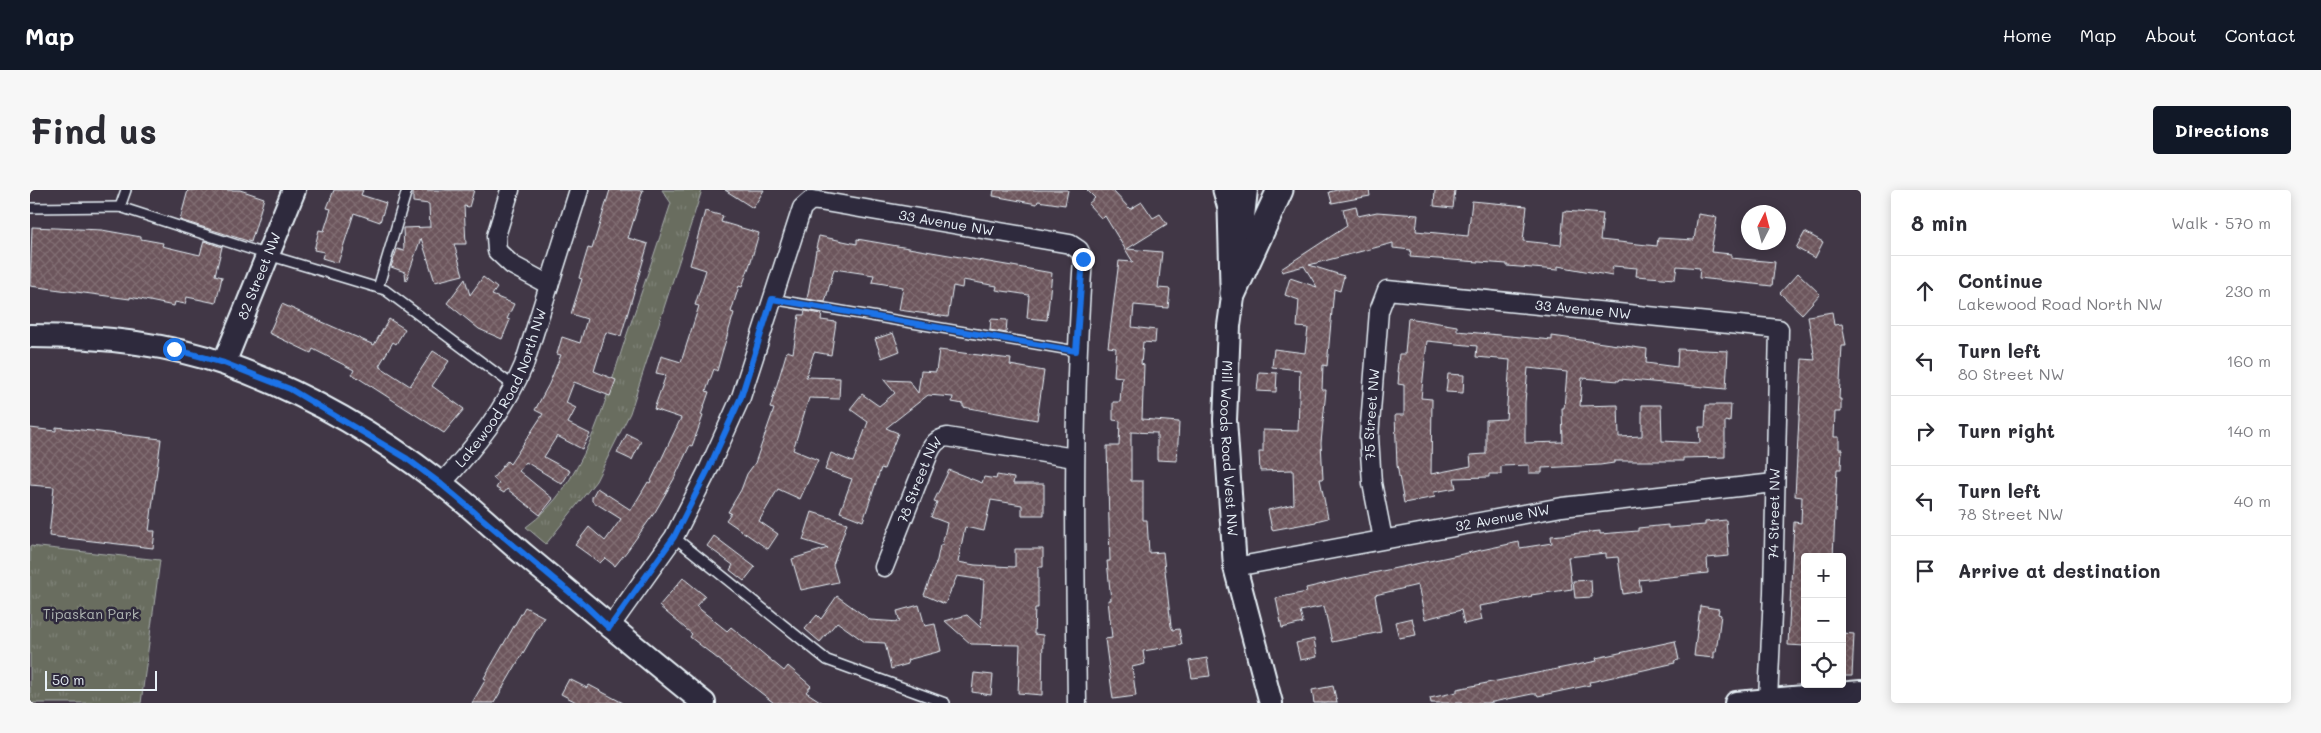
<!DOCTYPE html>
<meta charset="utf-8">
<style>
:root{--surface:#fff;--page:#f7f7f7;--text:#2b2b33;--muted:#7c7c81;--line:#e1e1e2;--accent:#111827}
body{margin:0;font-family:Mali,sans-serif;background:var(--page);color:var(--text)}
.controls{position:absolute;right:15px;bottom:15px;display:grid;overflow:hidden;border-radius:5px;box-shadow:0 2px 12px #0003}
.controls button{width:45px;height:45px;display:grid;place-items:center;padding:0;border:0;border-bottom:1px solid var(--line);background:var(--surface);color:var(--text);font:25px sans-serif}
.compass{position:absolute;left:1711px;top:15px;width:45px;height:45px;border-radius:50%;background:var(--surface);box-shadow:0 2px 12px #0003;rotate:6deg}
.scale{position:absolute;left:15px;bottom:12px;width:112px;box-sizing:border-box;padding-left:5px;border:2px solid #e8f1f8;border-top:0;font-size:14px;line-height:18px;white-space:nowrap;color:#e8f1f8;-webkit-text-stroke:4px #2f2a3d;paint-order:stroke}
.stop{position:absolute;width:15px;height:15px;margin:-11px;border:4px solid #1a73e8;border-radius:50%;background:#fff}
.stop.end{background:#1a73e8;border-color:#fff;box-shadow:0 1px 5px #0008}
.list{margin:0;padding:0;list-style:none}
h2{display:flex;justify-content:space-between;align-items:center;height:65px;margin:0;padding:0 20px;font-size:21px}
h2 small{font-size:16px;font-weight:400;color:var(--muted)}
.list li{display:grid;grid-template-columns:32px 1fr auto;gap:15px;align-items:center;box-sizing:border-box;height:70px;padding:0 20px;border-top:1px solid var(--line)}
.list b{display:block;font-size:19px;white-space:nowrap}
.list p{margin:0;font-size:16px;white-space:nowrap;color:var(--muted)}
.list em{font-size:16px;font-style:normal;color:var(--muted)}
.icon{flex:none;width:28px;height:28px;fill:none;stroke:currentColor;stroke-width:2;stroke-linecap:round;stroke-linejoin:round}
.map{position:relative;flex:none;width:1831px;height:513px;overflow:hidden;border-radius:5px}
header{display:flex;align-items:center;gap:30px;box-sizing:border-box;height:70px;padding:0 25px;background:var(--accent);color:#fff}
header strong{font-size:24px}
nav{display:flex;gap:28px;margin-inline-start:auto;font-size:18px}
.intro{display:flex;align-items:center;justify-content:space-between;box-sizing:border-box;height:120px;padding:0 30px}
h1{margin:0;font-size:35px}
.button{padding:12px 22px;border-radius:5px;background:var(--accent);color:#fff;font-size:18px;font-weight:700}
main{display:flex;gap:30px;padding:0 30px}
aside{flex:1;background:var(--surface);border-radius:5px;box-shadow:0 2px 12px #0003}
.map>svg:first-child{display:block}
.park{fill:url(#park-tufts);stroke:#a8afac}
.building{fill:url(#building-cross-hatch);stroke:#e8f1f8;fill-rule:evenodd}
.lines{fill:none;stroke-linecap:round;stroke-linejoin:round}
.service-casing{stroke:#e8f1f8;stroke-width:12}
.minor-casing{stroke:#e8f1f8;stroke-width:21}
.tertiary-casing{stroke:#e8f1f8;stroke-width:26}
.secondary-casing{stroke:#e8f1f8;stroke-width:29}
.service{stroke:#2f2a3d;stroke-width:9}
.minor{stroke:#2f2a3d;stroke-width:18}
.tertiary{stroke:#2f2a3d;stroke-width:22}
.secondary{stroke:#2f2a3d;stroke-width:25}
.route{stroke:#1a73e8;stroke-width:6}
.labels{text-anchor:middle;stroke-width:5;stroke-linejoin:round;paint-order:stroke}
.street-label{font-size:14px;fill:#e8f1f8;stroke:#2f2a3d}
.park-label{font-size:14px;fill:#afb6b3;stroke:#2f2a3d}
</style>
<header>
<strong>Map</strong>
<nav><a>Home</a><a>Map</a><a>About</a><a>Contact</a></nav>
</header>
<div class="intro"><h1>Find us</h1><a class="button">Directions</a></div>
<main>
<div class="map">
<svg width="1831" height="513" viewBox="0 0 1831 513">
<defs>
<pattern id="park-tufts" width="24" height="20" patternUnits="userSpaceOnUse" patternTransform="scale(1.25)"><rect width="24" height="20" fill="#696d5f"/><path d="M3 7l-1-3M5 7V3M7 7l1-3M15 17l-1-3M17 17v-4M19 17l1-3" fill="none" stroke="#7e8277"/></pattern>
<pattern id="building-cross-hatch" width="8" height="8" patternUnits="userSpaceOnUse" patternTransform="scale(1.25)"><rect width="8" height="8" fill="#6c555b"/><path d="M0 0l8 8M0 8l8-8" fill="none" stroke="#816e73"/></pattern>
</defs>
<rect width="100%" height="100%" fill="#413746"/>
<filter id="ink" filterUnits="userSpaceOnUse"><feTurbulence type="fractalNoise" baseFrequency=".02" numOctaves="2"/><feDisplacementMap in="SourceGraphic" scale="10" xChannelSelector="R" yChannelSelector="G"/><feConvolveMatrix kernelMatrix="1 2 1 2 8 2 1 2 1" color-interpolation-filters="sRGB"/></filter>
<g filter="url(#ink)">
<g class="park">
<path d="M632,0H672L600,223L566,291L516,354L496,337C554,296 574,214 595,150C611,104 626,59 641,13Z"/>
<path d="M0,356L130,370L111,513H0Z"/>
</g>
<g class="building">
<path d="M158,0H210L234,8L221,52L150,30Z"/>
<path d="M304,0H333L331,5L356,13L350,32L324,23L308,73L292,68L294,62L284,60L289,40L294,41L301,19L297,18Z"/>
<path d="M383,0H444L439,17L434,16L436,54H424L433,85L405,92L391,48L376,91L375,82L361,77L367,59L374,61L373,38L400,37L399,14L383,12Z"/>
<path d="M580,0H613L598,48L618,54L591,146L576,142L564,181L586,190L580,206L544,192L536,213L546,218L538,233L560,244L552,259L527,246L514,267L540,281L532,294L496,272L489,281L523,309L510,325L477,299L474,303L466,298L469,293L463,288L477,271L480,274L513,224L505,220L519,194L531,165L527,164L532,147L550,153L557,129L541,124L552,89L549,88L558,58L562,59Z"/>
<path d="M695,0H734L723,18Z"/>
<path d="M964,0H1038L1035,15L1008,11L1007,14L963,6Z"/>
<path d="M1057,0H1082L1100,19L1112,12L1123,28L1130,24L1137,34L1097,59L1132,62L1128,98L1140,99L1138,118L1104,115L1102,137L1126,140L1125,153L1113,152L1111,174L1114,175L1112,229L1149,232L1147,271L1127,270V243L1101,242V291H1113V330H1117L1119,363L1133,362L1141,436L1143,440L1149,439L1152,455L1113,461L1115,474L1102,477L1106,506L1083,509L1075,449L1082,448L1078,410H1081L1077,371H1080L1077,256H1089L1090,231L1083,230V212H1090L1092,187L1084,186L1086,158L1078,157L1089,71L1103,72L1075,26L1072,29L1058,14L1065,8Z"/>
<path d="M1307,0H1339L1340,6L1302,13L1299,2Z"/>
<path d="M1405,0H1425L1423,18L1404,16Z"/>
<path d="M1442,11L1497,16L1493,51L1531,55L1534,21L1573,24L1570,50L1627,56L1628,48L1664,50L1668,24L1687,27L1681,62L1701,64V68L1745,72L1742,96L1669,88L1670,78L1647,76L1645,89L1606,86L1607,78L1583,76L1582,86L1528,76V80L1477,76V74L1380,67L1381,60L1363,58V53L1279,75L1314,86L1310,101L1304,99L1297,176L1293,175L1292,200H1296L1291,253L1293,289H1290L1298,328L1286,331V332L1242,340L1238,320L1264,314L1263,280L1230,281L1229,262H1233V240L1268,241L1270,180L1242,177L1244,159L1275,163L1278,138L1267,137L1269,110L1255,105L1260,88L1287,97L1274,76L1252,82L1251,79L1317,36L1313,19L1326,16L1328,26L1347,22L1388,25L1386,41L1438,46Z"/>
<path d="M675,21L693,26L691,32L729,43L721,71L712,97L709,96L701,122L704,123L692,163L687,181L684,179L676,201L679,202L671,225L673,226L662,256L660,255L644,289L625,322L597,361L585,376L575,368L570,373L545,355L559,337L575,351L591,329L562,311V307L567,298L601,320L618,292L620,293L651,228L624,219L636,185L626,183L631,166L651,172L669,116L665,115L676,80L660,75Z"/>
<path d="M2,37L72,40L111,47V49L133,53L132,56L170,65L174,51L192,57L185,85L192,87L186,113L157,107L155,114L145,112L144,116L100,107V109L0,96Z"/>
<path d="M1775,42L1793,52L1785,68L1766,58Z"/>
<path d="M789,46L827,54V49L1022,83L1017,130L997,128L999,105L966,100L967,96L933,90L932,98L923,96L918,127L869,120L873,97L842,92L844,85L804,79L795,112L777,109L786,60H790L786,58Z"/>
<path d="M1768,83L1790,104L1772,124L1750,103Z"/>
<path d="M453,87L467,98L462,105L484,114L477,129L480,130L472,149L449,139L417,113L435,89L440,105Z"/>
<path d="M252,114L344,155L359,129L375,139L366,154L363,152L349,176L380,196L403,161L419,171L402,196L434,219L414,243L322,184L324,180L283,159L281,163L239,143Z"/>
<path d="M775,121L792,124L791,130L806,132L801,165L784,162L776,187L810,188L809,209L779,208L763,260L788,270L770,309L748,299L729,331L748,344L738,359L696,330L701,323L698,322L711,300L717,284L725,273L744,219L740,218L757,161L763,163L769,125H774Z"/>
<path d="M1802,122L1804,135L1812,134L1816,156H1812L1809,209H1811V222H1805L1804,247H1809V259H1812L1811,279H1807L1803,367H1775V456L1758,455L1764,332L1771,333L1772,307L1765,306L1772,169L1785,170L1778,126Z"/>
<path d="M1378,128L1427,136V141L1522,150V146L1617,159L1616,173L1647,177L1648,159L1698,161L1696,199L1590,189L1589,191L1552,188L1550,216L1588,215L1589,247L1612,246V215H1631L1632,251L1670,253L1669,237H1675L1676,215H1701L1700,232L1695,231V267L1653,268V271H1584V273L1570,275L1512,278V283H1499V275L1471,276V284H1459V287L1424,288L1426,298L1404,302L1405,307L1374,313L1367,275L1365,225H1374V195L1368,194L1369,182H1367L1369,164H1375ZM1397,151L1447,156L1446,167L1480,170L1476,229L1456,230V264L1440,265L1441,276L1401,284L1402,209L1391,208ZM1498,178L1537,182L1534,218H1532L1533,252L1495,253V212Z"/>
<path d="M961,129L977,130L976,143L960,140Z"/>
<path d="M863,143L870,161L852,168L845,149Z"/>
<path d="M909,160L981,169L980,175L1014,181L1007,230L933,217V214L922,212L923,207L898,205L856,238L868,243L854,279L851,278L833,331L810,322L822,289L795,280L801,263L823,272L838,232L820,219L832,204L849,216L865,203L854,190L879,191L888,203L891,181L906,182Z"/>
<path d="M1229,182L1247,183L1246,202L1227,201Z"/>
<path d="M1418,184L1434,185L1433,203L1416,202Z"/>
<path d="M26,237L131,249L119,341H125L123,358L19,346L24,297L0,295V238L26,241Z"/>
<path d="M597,244L611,251L602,270L587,263Z"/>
<path d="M919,280L952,293L954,287L966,289L967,285L984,288L983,294H1014V325H992V315L961,310L954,341L935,337L928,372L945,375L985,377V359H1013V377H1008V418H1005L1004,444L1013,445L1012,505L988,503L990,455L941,454L915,431L937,425L951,438L954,390L927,386L915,414L894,405L907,370L910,355H912L917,333L901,327L907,312L904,311Z"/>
<path d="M782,322L817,333L803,375L808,392L771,400L762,369L798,358L773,350Z"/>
<path d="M1696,330L1699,366L1677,368L1678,383L1609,390L1611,401L1593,404L1588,367L1576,368V363L1538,367L1542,399L1501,405L1502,406L1481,411L1449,416L1452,430L1434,434L1431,420L1395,429L1388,395L1345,405L1351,442L1302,452L1294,416L1270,421L1273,433L1252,438L1246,408L1277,402L1276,398L1310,390L1489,352L1490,358L1522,353L1521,346L1570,341V344L1608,341V338L1638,335V338L1675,335V332Z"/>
<path d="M684,346L725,377L714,391L700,380L703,375L677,356Z"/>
<path d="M653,388L675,406L666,416L697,441L701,437L754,481L758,476L781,496L776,502L793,513H744L660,447L662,444L629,416Z"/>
<path d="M1561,390L1562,407L1545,408L1543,391Z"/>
<path d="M807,406L840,430L870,432L867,421L889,415L895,436L905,434L911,461L877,470L878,474L861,479L855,453L835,452L807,432L790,452L775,439L787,425L791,429Z"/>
<path d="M1670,416L1689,419L1688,424L1691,425L1686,462H1684V468L1664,466Z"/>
<path d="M495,417L514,427L464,513H442L456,489L454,488Z"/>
<path d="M1382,428L1386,445L1369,448L1365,432Z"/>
<path d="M1812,443L1824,444L1822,486H1812Z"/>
<path d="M1284,449L1287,467L1270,470L1266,453Z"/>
<path d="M1645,451L1649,470L1644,471L1645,473L1565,491L1559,492L1560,495L1508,506L1507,504H1502L1458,513H1401L1400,508L1427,502V499L1567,471L1566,468Z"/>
<path d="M1177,468L1180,486L1162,488L1159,471Z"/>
<path d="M944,483L963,485L961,505L942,502Z"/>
<path d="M539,489L557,498L559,495L593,513H548L531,504Z"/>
<path d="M1303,496L1307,513H1284L1282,500Z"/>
</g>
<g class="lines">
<g class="service-casing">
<g id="service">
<path d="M90,17L96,0"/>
<path d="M0,18L90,17L238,65L355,100L485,197"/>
<path d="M348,98L377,0"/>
<path d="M742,109L1046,161"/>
<path d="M644,347L797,470L915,513"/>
</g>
</g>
<g class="minor-casing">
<g id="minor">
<path d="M480,0L466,46L467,61L482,75L519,95"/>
<path id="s1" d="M411,294C444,258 475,220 494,175L549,0"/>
<path id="s2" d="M1353,349L1342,293L1339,247L1349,121L1357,100L1749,139L1743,403L1738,509"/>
<path id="s3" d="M854,377L899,263C903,254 907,249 917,247L1044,268"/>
<path id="s4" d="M1205,377L1532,317L1744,293"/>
<path id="s5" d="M579,438L644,347L679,278L711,207L772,18L781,10L789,11L1040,54L1049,60L1053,69C1042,217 1045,364 1047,513"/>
</g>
</g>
<g class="tertiary-casing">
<g id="tertiary">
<path d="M1210,53L1216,0"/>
<path id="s6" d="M1206,85L1199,136L1195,230L1205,377L1241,513"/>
<path d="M0,146C65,146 133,152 195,174C272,201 345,243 409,292C440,315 468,343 497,367C556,416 614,465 674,513"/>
<path id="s7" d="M194,173L264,0"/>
<path d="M1706,513L1831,502"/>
</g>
</g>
<g class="secondary-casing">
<g id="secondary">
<path d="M1196,0L1201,18L1203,94"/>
<path d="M1203,103L1250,0"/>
</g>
</g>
<use href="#service" class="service"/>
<use href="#minor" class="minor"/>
<use href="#tertiary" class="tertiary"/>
<use href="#secondary" class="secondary"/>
</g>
</g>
<g class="lines" filter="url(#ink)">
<path class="route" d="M144,159L194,173L260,199L376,268L411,294L556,416L579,438L644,347L679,278L711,207L742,109L1046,161L1053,69"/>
</g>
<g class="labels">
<g class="street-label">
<text dy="5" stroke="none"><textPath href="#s5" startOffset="615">33 Avenue NW</textPath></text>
<text dy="5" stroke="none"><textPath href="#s7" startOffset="94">82 Street NW</textPath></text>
<text dy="5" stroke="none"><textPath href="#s2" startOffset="449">33 Avenue NW</textPath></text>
<text dy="5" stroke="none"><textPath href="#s1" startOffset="115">Lakewood Road North NW</textPath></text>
<text dy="5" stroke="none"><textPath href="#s2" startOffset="126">75 Street NW</textPath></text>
<text dy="5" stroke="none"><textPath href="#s6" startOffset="174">Mill Woods Road West NW</textPath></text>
<text dy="5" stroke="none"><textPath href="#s3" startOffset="94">78 Street NW</textPath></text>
<text transform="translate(1744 324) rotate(-89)" y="5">74 Street NW</text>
<text dy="5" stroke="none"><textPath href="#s4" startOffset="272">32 Avenue NW</textPath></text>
</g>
<g class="park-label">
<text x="61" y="429">Tipaskan Park</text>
</g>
</g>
</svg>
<div class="controls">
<button>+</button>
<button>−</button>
<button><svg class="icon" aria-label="locate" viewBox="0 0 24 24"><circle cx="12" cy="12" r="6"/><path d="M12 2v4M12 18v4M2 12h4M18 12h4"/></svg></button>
</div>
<svg class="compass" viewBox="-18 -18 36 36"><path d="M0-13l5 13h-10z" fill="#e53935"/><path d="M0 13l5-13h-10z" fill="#7c7c81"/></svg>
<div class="scale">50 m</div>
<div class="stop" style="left:144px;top:159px"></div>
<div class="stop end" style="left:1053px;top:69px"></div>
</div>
<aside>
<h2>8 min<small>Walk · 570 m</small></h2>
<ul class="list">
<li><svg class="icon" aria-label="ahead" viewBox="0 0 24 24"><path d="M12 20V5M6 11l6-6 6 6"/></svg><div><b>Continue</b><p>Lakewood Road North NW</p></div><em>230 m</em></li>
<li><svg class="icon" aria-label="left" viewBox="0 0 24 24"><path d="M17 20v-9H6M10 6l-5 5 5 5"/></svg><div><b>Turn left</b><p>80 Street NW</p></div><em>160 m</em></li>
<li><svg class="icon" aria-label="right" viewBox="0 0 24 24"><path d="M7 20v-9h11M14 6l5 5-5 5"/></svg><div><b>Turn right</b></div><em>140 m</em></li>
<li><svg class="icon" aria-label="left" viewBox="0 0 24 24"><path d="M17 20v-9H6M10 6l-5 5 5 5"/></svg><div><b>Turn left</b><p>78 Street NW</p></div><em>40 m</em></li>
<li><svg class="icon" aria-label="arrive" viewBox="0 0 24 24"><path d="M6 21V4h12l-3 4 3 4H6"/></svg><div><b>Arrive at destination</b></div></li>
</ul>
</aside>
</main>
